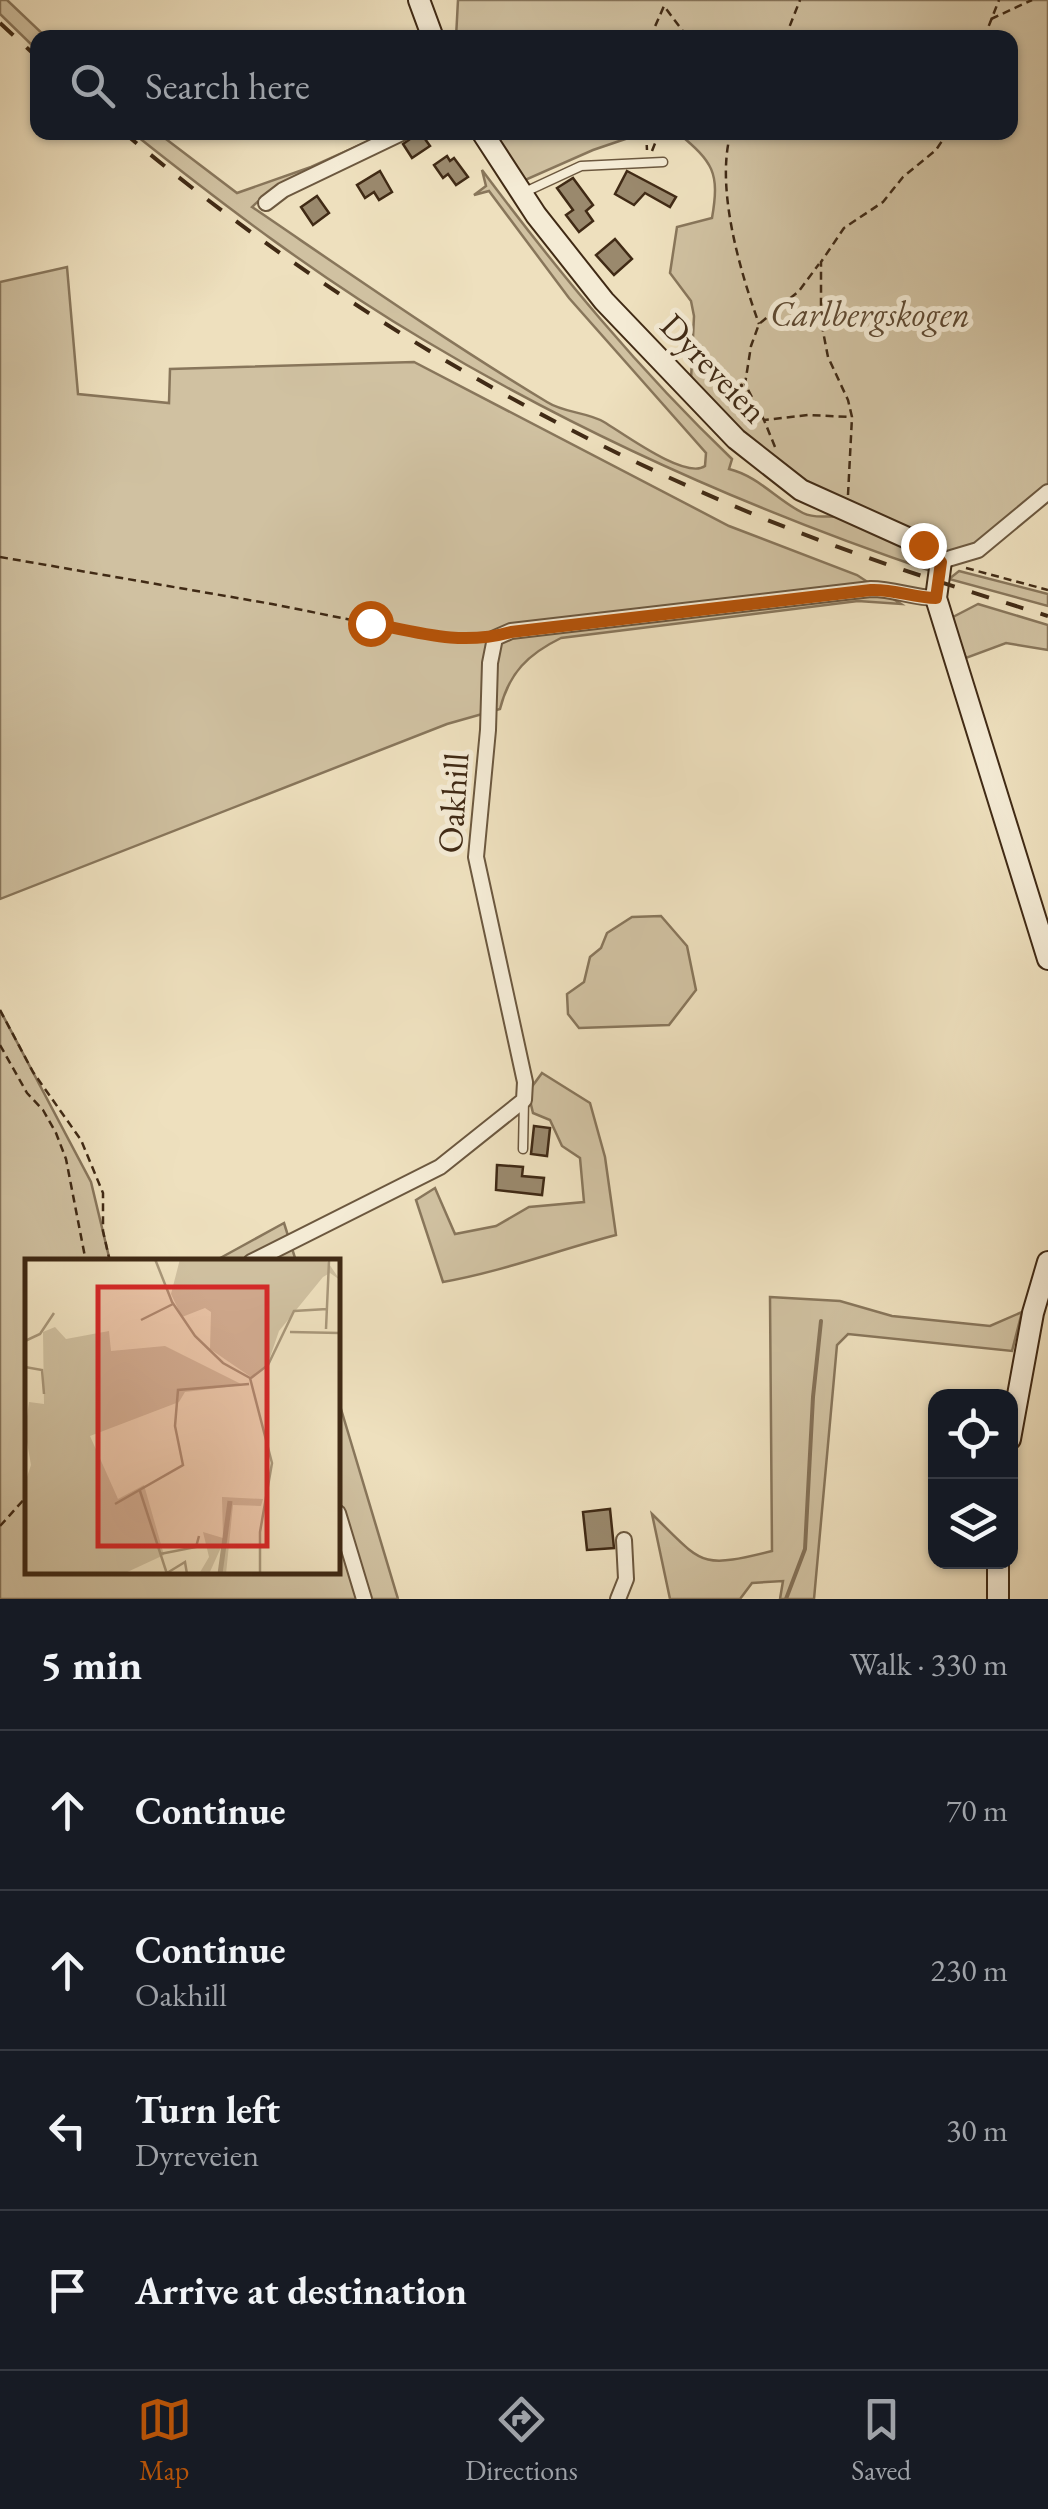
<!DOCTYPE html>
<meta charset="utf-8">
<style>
:root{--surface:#171b24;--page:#242831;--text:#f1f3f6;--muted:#9ea1a6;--line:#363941;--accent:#b45309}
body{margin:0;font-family:"EB Garamond",serif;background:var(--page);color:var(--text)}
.controls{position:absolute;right:30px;bottom:30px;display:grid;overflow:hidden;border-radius:20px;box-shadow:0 2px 8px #0004}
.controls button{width:90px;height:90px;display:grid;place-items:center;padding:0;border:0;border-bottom:2px solid var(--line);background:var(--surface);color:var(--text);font:50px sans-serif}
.stop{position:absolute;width:30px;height:30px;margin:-22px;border:8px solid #b45309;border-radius:50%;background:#fff}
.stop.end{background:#b45309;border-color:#fff;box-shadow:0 2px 10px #0008}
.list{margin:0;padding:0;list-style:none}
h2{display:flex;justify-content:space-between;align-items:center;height:130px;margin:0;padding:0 40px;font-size:42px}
h2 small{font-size:32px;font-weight:400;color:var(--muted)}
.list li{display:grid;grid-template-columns:65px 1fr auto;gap:30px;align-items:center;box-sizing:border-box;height:160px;padding:0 40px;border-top:2px solid var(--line)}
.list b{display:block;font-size:38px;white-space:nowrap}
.list p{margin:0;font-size:32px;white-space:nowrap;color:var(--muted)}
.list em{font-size:32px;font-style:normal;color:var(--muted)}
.icon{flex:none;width:55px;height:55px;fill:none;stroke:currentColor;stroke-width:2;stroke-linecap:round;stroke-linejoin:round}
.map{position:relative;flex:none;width:1048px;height:1599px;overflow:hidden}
.search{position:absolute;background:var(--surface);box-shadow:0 2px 8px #0004;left:30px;right:30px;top:30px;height:110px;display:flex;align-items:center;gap:25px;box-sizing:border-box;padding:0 35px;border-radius:20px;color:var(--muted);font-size:38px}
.sheet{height:770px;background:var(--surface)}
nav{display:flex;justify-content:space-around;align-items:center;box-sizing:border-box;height:140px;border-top:2px solid var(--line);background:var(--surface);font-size:28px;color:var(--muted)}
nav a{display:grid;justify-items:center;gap:5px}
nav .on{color:var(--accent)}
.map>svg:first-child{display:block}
.green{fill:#d0c1a1;stroke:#88765b;stroke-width:2.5}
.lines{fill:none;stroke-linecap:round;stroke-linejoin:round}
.stream{stroke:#857258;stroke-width:4}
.building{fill:#9a896d;stroke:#402a15;stroke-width:2.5}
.lane-casing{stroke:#6c583f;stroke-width:11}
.street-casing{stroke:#6c583f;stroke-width:18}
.secondary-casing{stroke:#402a15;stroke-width:24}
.path{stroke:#402a15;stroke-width:2.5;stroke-dasharray:8 5;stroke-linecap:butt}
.lane{stroke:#f4ebd5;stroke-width:8}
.street{stroke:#f4ebd5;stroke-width:14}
.secondary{stroke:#f4ebd5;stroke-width:20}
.rail{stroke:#402a15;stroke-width:4;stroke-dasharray:18 18;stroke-linecap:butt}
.route{stroke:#b45309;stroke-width:12}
.labels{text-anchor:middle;stroke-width:10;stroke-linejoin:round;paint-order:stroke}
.park-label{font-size:35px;font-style:italic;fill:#5d4831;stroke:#f4ebd5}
.street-label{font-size:35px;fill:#402a15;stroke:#f4ebd5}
.inset-river{fill:none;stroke:#b3a285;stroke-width:5}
.inset-road{fill:none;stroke:#a8977a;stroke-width:2.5}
.view{fill:#d62828;fill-opacity:0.15;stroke:#d62828;stroke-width:5}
.inset-edge{fill:none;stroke:#402a15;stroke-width:5}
</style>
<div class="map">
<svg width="1048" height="1599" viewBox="0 0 1048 1599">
<rect width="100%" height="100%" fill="#eee0be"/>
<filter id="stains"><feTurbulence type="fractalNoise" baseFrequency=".002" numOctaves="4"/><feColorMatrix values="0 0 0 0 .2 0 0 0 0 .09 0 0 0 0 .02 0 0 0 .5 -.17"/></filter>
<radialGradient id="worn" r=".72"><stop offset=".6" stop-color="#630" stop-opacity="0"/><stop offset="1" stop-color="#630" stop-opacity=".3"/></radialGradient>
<g class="green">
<path d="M0,0H7L46,37L38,38L37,50L0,14Z"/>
<path d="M458,0H1048V486L978,544L948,552L798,481L747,442L691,380L694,316L691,301L670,273L677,227L712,218C720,172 713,162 678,133L1010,132V38H456Z"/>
<path d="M133,133H158L237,193L311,167L387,133L267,193L252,207C349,273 446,341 547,402C564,413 587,412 604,422C624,434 686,480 705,466L706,453L569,298L489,191L474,195L486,186L482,170C559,273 639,370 732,459L729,469C758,476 777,500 803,513C817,520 828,514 841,518C870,525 923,545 934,572C757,512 584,436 424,340C321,279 226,207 133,133Z"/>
<path d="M490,133H643L593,150L523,181Z"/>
<path d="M67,267L78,394L169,403L170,369L414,362L729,526L857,575L901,604L858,601L561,638C528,654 509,673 500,709L447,724L0,899V282Z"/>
<path d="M959,571L1048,594V606L949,579Z"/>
<path d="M978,604L1048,625V650L1006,643L966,658L951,618Z"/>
<path d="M661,916L687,946L696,990L669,1025L579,1028L568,1014L567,994L584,982L590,957L601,948L607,933L632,917Z"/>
<path d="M0,1010L91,1182L110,1261L28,1262V1572H338V1399L398,1599H0Z"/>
<path d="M542,1073L590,1103L605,1157L616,1235C558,1250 501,1272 443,1282L416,1200L435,1188L455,1234L496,1226L529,1207L584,1202L580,1158L562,1146L550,1120L533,1113L528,1092Z"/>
<path d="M284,1223L296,1261L213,1262Z"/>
<path d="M770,1297L840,1301L892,1316L990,1326L1022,1312L1012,1351L848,1334L837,1345L814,1599H780L783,1581L752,1583L740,1599H670L652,1514C704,1565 699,1569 772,1551Z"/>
</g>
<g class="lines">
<path class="stream" d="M786,1599L805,1549L813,1397L821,1321"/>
</g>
<g class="building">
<path d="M420,132L430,146L412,158L403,144Z"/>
<path d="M447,156L450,161L454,158L468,177L456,185L448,174L443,178L434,165Z"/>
<path d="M380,171L392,192L379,200L374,192L365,198L357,185Z"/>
<path d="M627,171L676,197L670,207L645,193L634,205L615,194Z"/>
<path d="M573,178L593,205L586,211L593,221L579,232L566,215L573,210L557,188Z"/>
<path d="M317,196L329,213L313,225L301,207Z"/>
<path d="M615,239L632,259L614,275L596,255Z"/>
<path d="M534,1126L550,1128L547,1156L531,1154Z"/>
<path d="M497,1165L523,1167L522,1176L544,1178L542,1195L496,1190Z"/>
<path d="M610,1509L614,1548L587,1550L583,1512Z"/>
</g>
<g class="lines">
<g class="lane-casing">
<g id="lane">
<path d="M525,192L581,166L663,162"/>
<path d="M523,1149L524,1100"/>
</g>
</g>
<g class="street-casing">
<g id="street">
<path d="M266,203L283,190L404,132"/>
<path d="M941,561L978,550L1048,492"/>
<path d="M251,1262L440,1167L524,1100L525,1082L476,857L488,730L490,663L495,638L511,631L871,589C895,589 913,598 936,598"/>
<path d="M338,1513L364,1599"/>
<path d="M618,1599L626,1579L624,1540"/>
</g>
</g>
<g class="secondary-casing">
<g id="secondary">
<path d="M419,0L433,38"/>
<path d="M482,132L536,215L604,301L736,439L801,490L923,545L941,561L936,598L1048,959"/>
<path d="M1010,1439L1033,1313L1048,1262"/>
<path d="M998,1599V1562"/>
</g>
</g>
<g class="path">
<path d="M991,19L1032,0"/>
<path d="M650,38L664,6L688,38"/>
<path d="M785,38L800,0"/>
<path d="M984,38L999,0"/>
<path d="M646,132L647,150"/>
<path d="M731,132C715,187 740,271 759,324"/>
<path d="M652,151L658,136L665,132"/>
<path d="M764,420L745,384L751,346L759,324L799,291L819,264"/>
<path d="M775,447L764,420L808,415L851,417"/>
<path d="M848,495L852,417L848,400L828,357L821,321V262L844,228L883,202L903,177L936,150L948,132"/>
<path d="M0,557L272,604L437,637L481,639"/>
<path d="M966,568L1048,590"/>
<path d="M0,1010L33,1072L81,1140L103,1193V1231L110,1262"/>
<path d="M0,1045L27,1093L43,1110L56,1133L66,1159L86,1262"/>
<path d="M0,1526L28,1495"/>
</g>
<use href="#lane" class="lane"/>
<use href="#street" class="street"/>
<use href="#secondary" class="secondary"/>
<g class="rail">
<path d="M0,23L38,58"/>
<path d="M123,132C307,286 513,413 734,506C836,550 942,583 1048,616"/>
</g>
</g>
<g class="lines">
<path class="route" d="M370,623C420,633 461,646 511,632L871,590C895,589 913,598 936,598L941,562L923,545"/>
</g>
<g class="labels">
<g class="park-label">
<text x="870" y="326">Carlbergskogen</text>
</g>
<g class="street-label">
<text transform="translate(714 368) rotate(46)" y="12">Dyreveien</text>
<text transform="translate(453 803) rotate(-86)" y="12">Oakhill</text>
</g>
</g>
<g transform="translate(25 1259)">
<rect width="315" height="315" fill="#eee0be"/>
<path d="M155,0L302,2L315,21L305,14L298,18L254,72L242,107L226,118L185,90L186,53L180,49L157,58L146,35ZM30,68L41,80L84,72L86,92L140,87L218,126L160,133L154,143L65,177L93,240L119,226L139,296L98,315H0V224L6,206L0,172L4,143L19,145L18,73ZM197,238L238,240L236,247L208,246L201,315H193L198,284L184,315H174L184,298L178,273L198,279Z" fill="#d0c1a1"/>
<path class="inset-river" d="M195,315L205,242"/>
<path class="inset-road" d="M130,0L147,43L170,77L198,104L225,119L247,204L235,273V315M116,61L148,45M301,70L304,2M265,73L315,74M0,82L15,75L29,54M0,108L17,111L19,135M226,119L243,106L269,52L302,50M115,232L142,315M90,245L158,206L150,167L153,131L224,125M135,295L171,288L174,277M142,314L160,303L162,315"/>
<path class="view" d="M73,28H242V287H73Z"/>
<rect width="315" height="315" class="inset-edge"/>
</g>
<rect width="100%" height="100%" filter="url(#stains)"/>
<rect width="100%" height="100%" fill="url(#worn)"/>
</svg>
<div class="controls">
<button><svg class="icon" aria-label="locate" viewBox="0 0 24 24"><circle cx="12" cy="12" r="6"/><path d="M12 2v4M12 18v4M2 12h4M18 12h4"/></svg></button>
<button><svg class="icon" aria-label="layers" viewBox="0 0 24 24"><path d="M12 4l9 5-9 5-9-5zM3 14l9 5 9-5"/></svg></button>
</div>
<div class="stop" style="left:370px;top:623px"></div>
<div class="stop end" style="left:923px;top:545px"></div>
<div class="search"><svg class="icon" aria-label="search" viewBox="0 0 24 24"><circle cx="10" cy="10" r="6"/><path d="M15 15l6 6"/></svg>Search here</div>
</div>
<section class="sheet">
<h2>5 min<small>Walk · 330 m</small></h2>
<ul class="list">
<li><svg class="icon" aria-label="ahead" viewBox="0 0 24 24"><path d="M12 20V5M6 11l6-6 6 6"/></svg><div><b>Continue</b></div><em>70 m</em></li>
<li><svg class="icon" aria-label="ahead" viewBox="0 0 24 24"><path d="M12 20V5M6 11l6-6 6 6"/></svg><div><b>Continue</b><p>Oakhill</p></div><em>230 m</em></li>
<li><svg class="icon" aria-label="left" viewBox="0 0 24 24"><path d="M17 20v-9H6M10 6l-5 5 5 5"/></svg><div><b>Turn left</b><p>Dyreveien</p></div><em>30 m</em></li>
<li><svg class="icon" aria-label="arrive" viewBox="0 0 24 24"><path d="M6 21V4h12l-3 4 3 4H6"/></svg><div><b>Arrive at destination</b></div></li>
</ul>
</section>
<nav>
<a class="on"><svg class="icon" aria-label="map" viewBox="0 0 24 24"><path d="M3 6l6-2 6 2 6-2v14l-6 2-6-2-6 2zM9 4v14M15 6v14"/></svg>Map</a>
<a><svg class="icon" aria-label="directions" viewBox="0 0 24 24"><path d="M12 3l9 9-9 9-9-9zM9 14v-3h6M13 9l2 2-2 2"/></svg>Directions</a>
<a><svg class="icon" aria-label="saved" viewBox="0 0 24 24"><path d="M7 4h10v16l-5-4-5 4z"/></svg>Saved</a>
</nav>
